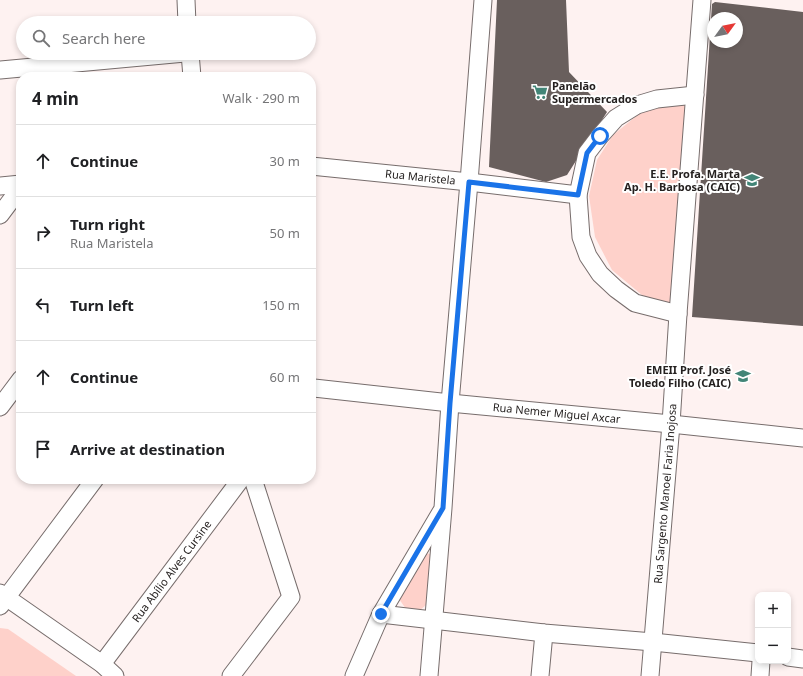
<!DOCTYPE html>
<meta charset="utf-8">
<style>
:root{--surface:#fff;--page:#f6f6f6;--text:#202124;--muted:#757577;--line:#e0e0e0}
body{margin:0;font-family:"Noto Sans",sans-serif;background:var(--page);color:var(--text)}
.controls{position:absolute;right:12px;bottom:12px;display:grid;overflow:hidden;border-radius:8px;box-shadow:0 2px 6px #0003}
.controls button{width:36px;height:36px;display:grid;place-items:center;padding:0;border:0;border-bottom:1px solid var(--line);background:var(--surface);color:var(--text);font:20px sans-serif}
.compass{position:absolute;left:707px;top:12px;width:36px;height:36px;border-radius:50%;background:var(--surface);box-shadow:0 2px 6px #0003;rotate:57deg}
.stop{position:absolute;width:12px;height:12px;margin:-9px;border:3px solid #1a73e8;border-radius:50%;background:#fff}
.stop.end{background:#1a73e8;border-color:#fff;box-shadow:0 1px 4px #0008}
.list{margin:0;padding:0;list-style:none}
h2{display:flex;justify-content:space-between;align-items:center;height:52px;margin:0;padding:0 16px;font-size:17px}
h2 small{font-size:13px;font-weight:400;color:var(--muted)}
.list li{display:grid;grid-template-columns:26px 1fr auto;gap:12px;align-items:center;box-sizing:border-box;height:72px;padding:0 16px;border-top:1px solid var(--line)}
.list b{display:block;font-size:15px;white-space:nowrap}
.list p{margin:0;font-size:13px;white-space:nowrap;color:var(--muted)}
.list em{font-size:13px;font-style:normal;color:var(--muted)}
.icon{flex:none;width:22px;height:22px;fill:none;stroke:currentColor;stroke-width:2;stroke-linecap:round;stroke-linejoin:round}
.map{position:relative;flex:none;width:803px;height:676px;overflow:hidden}
.search{position:absolute;background:var(--surface);box-shadow:0 2px 6px #0003;left:16px;top:16px;width:300px;height:44px;display:flex;align-items:center;gap:10px;box-sizing:border-box;padding:0 14px;border-radius:22px;color:var(--muted);font-size:15px}
.panel{position:absolute;background:var(--surface);box-shadow:0 2px 6px #0003;left:16px;top:72px;width:300px;height:412px;border-radius:16px}
.map>svg:first-child{display:block}
.green{fill:#fed1ca}
.building{fill:#695f5d;fill-rule:evenodd}
.lines{fill:none;stroke-linecap:round;stroke-linejoin:round}
.street-casing{stroke:#776d6c;stroke-width:19}
.street{stroke:#fff;stroke-width:17}
.route{stroke:#1a73e8;stroke-width:5}
.labels{text-anchor:middle;stroke-width:4;stroke-linejoin:round;paint-order:stroke}
.poi-label{font-size:11px;font-weight:bold;fill:#252120;stroke:#fff;text-anchor:end}
.street-label{font-size:11px;fill:#252120;stroke:#fff}
</style>
<div class="map">
<svg width="803" height="676" viewBox="0 0 803 676">
<rect width="100%" height="100%" fill="#fef2f1"/>
<g class="green">
<path d="M688,103L671,306L642,295L612,270L595,237L589,196L597,160L613,135L645,109Z"/>
<path d="M424,553L431,554L426,605L419,611L406,609L399,599Z"/>
<path d="M0,628L8,629L76,676H0Z"/>
</g>
<g class="building">
<path d="M497,0H566L569,72L607,112L567,175L546,182L489,167Z"/>
<path d="M715,2L803,12V326L692,317L712,4ZM713,18H737V42H713Z"/>
</g>
<g class="lines">
<g class="street-casing">
<g id="street">
<path d="M186,0L187,23"/>
<path d="M190,53L192,77"/>
<path d="M0,70L185,53"/>
<path id="s1" d="M311,166L469,182L578,195"/>
<path d="M0,186L21,184"/>
<path d="M0,215L21,187"/>
<path d="M678,314L635,303L616,289L600,274L588,256L581,237L578,195L587,153L600,136L616,118L637,105L657,99L695,95"/>
<path id="s2" d="M311,388H314L450,403L671,424L803,438"/>
<path d="M0,407L21,379"/>
<path d="M0,593L102,664L115,676"/>
<path d="M0,606L95,479"/>
<path d="M381,614L544,633L653,642L758,653"/>
<path d="M788,657L803,659"/>
<path id="s3" d="M102,664L241,479"/>
<path d="M231,676L291,597L253,479"/>
<path d="M354,676L381,614L441,512"/>
<path d="M429,676L443,508L450,403L469,182L483,0"/>
<path d="M540,676L544,633"/>
<path id="s4" d="M650,676L671,424L678,314L702,0"/>
<path d="M760,676L761,661"/>
</g>
</g>
<use href="#street" class="street"/>
</g>
<g class="lines">
<path class="route" d="M381,614L443,508L450,403L469,182L578,195L587,153L600,136"/>
</g>
<defs>
<g id="supermarket-bare" transform="scale(1.2)"><path d="M-6-5.5h2.5l.6 2H6L4.5 2H-2.5L-4.4-4H-6ZM-1.5 3.2a1.3 1.3 0 1 0 .1 0ZM3 3.2a1.3 1.3 0 1 0 .1 0Z" fill="#428577" stroke="#fff" stroke-width="2.5" paint-order="stroke"/></g>
<g id="school-bare" transform="scale(1.2)"><path d="M0-5L7-2L0 1L-7-2ZM-4 1L0 2.5L4 1V4Q0 6-4 4Z" fill="#428577" stroke="#fff" stroke-width="2.5" paint-order="stroke"/></g>
</defs>
<g fill-rule="evenodd">
<use href="#supermarket-bare" x="540" y="92"/>
<use href="#school-bare" x="752" y="180"/>
<use href="#school-bare" x="743" y="376"/>
</g>
<g class="labels">
<g class="poi-label">
<text x="552" y="90" text-anchor="start">Panelão<tspan x="552" dy="13">Supermercados</tspan></text>
<text x="740" y="178">E.E. Profa. Marta<tspan x="740" dy="13">Ap. H. Barbosa (CAIC)</tspan></text>
<text x="731" y="374">EMEII Prof. José<tspan x="731" dy="13">Toledo Filho (CAIC)</tspan></text>
</g>
<g class="street-label">
<text dy="4" stroke="none"><textPath href="#s1" startOffset="110">Rua Maristela</textPath></text>
<text dy="4" stroke="none"><textPath href="#s2" startOffset="247">Rua Nemer Miguel Axcar</textPath></text>
<text dy="4" stroke="none"><textPath href="#s4" startOffset="183">Rua Sargento Manoel Faria Inojosa</textPath></text>
<text dy="4" stroke="none"><textPath href="#s3" startOffset="116">Rua Abílio Alves Cursine</textPath></text>
</g>
</g>
</svg>
<div class="controls">
<button>+</button>
<button>−</button>
</div>
<svg class="compass" viewBox="-18 -18 36 36"><path d="M0-13l5 13h-10z" fill="#e53935"/><path d="M0 13l5-13h-10z" fill="#757577"/></svg>
<div class="stop" style="left:600px;top:136px"></div>
<div class="stop end" style="left:381px;top:614px"></div>
<div class="search"><svg class="icon" aria-label="search" viewBox="0 0 24 24"><circle cx="10" cy="10" r="6"/><path d="M15 15l6 6"/></svg>Search here</div>
<section class="panel">
<h2>4 min<small>Walk · 290 m</small></h2>
<ul class="list">
<li><svg class="icon" aria-label="ahead" viewBox="0 0 24 24"><path d="M12 20V5M6 11l6-6 6 6"/></svg><div><b>Continue</b></div><em>30 m</em></li>
<li><svg class="icon" aria-label="right" viewBox="0 0 24 24"><path d="M7 20v-9h11M14 6l5 5-5 5"/></svg><div><b>Turn right</b><p>Rua Maristela</p></div><em>50 m</em></li>
<li><svg class="icon" aria-label="left" viewBox="0 0 24 24"><path d="M17 20v-9H6M10 6l-5 5 5 5"/></svg><div><b>Turn left</b></div><em>150 m</em></li>
<li><svg class="icon" aria-label="ahead" viewBox="0 0 24 24"><path d="M12 20V5M6 11l6-6 6 6"/></svg><div><b>Continue</b></div><em>60 m</em></li>
<li><svg class="icon" aria-label="arrive" viewBox="0 0 24 24"><path d="M6 21V4h12l-3 4 3 4H6"/></svg><div><b>Arrive at destination</b></div></li>
</ul>
</section>
</div>
